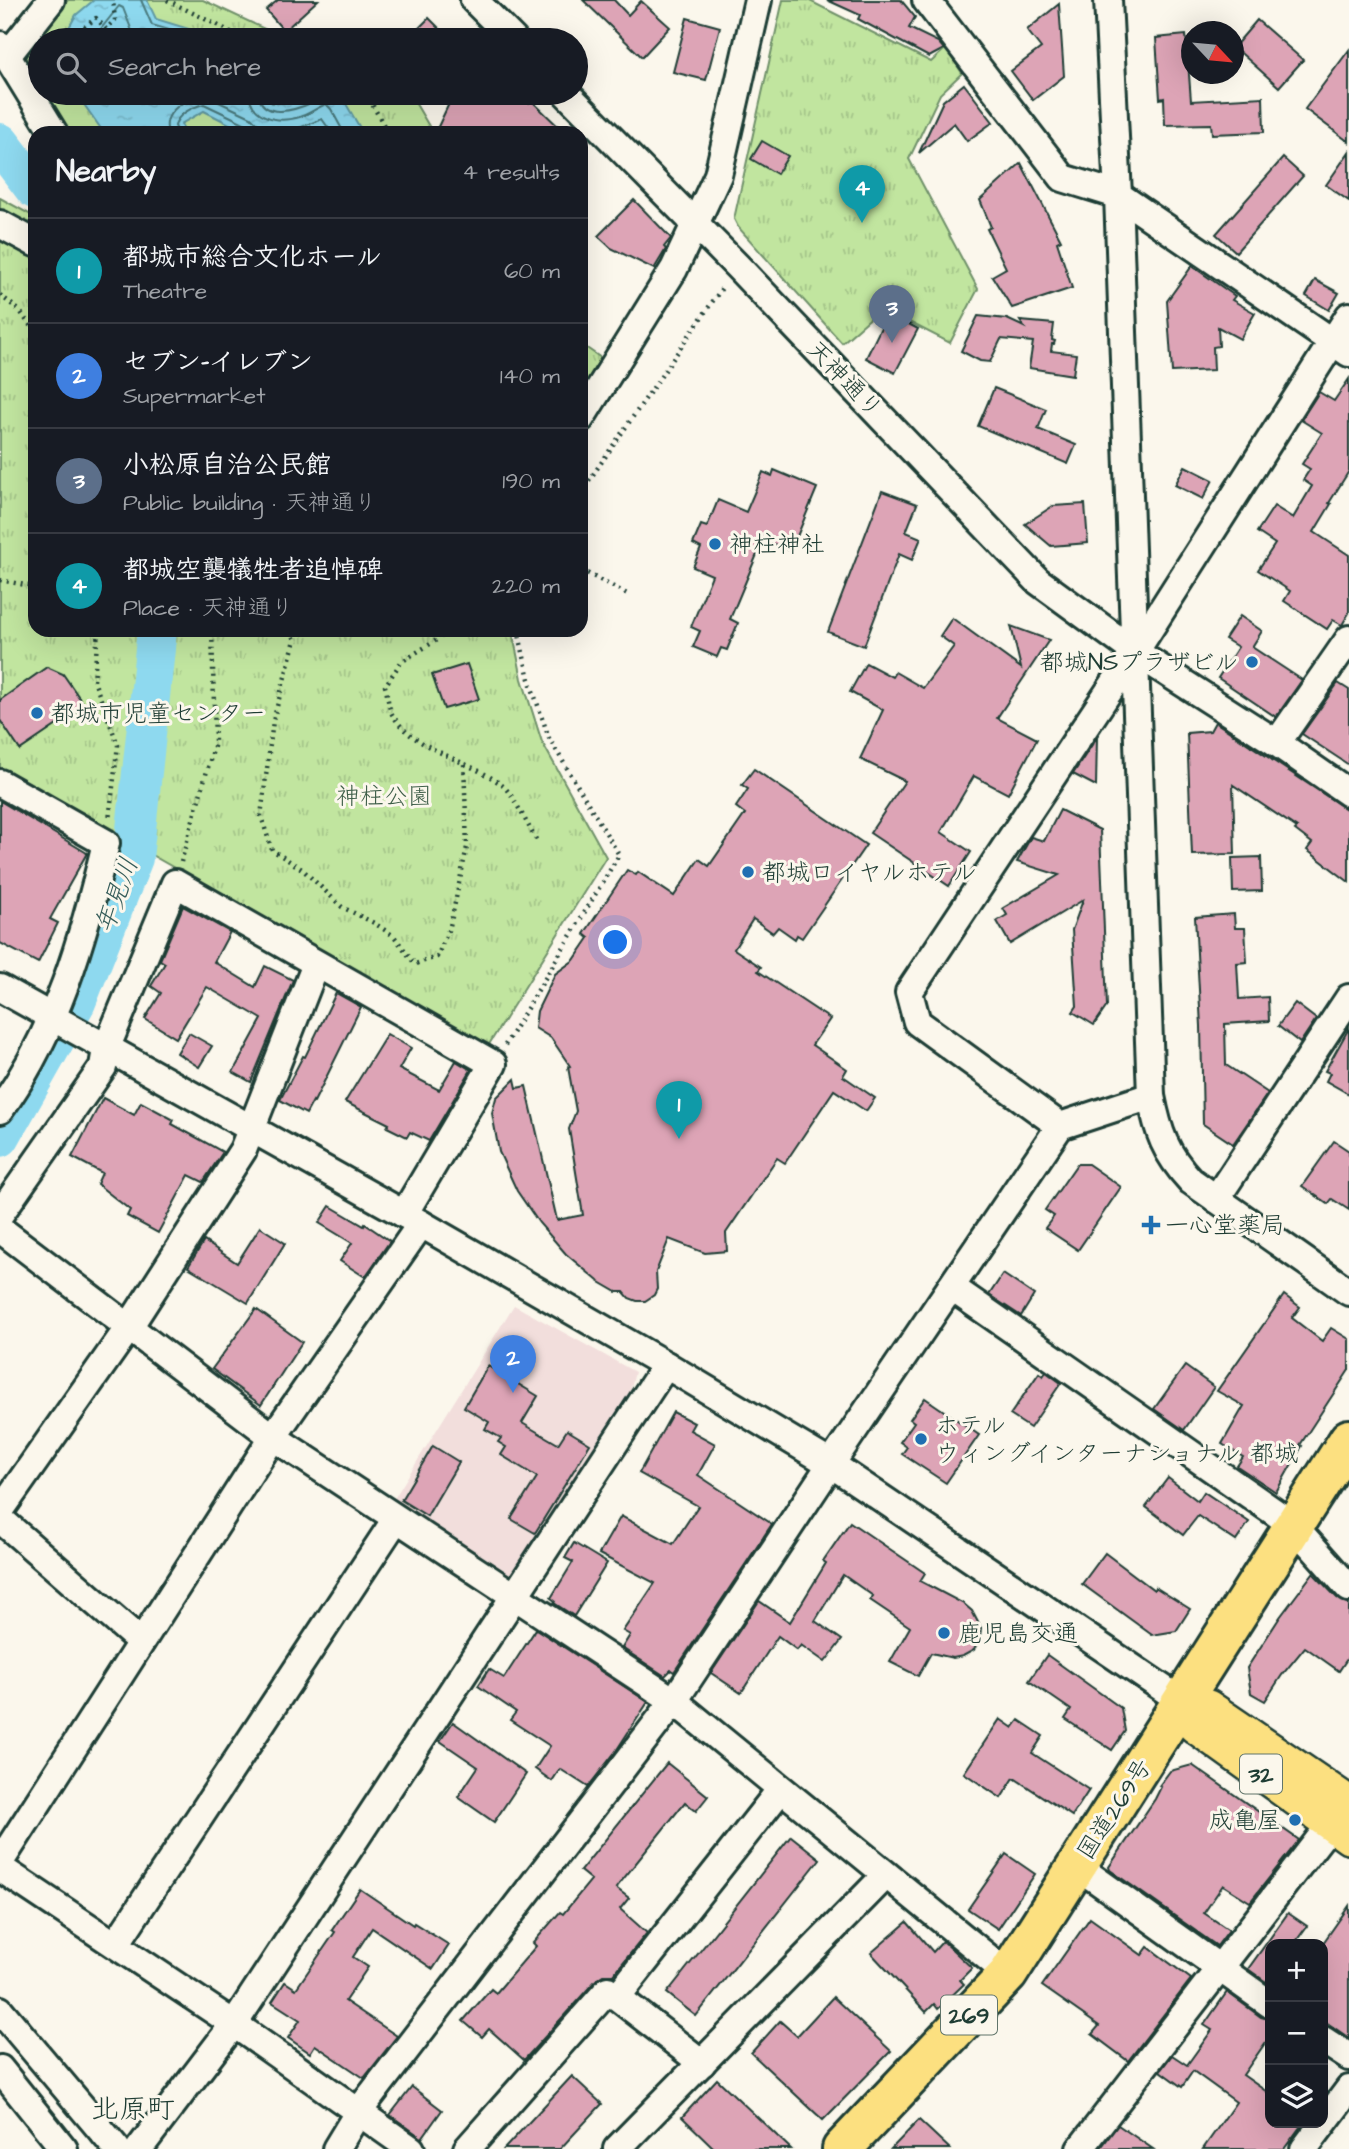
<!DOCTYPE html>
<meta charset="utf-8">
<style>
:root{--surface:#171b24;--page:#20242c;--text:#f1f3f6;--muted:#9ea1a6;--line:#363941;--accent:#b45309}
body{margin:0;font-family:"Architects Daughter","Klee One",sans-serif;background:var(--page);color:var(--text)}
.controls{position:absolute;right:21px;bottom:21px;display:grid;overflow:hidden;border-radius:14px;box-shadow:0 7px 28px #0002}
.controls button{width:63px;height:63px;display:grid;place-items:center;padding:0;border:0;border-bottom:2px solid var(--line);background:var(--surface);color:var(--text);font:35px sans-serif}
.compass{position:absolute;left:1181px;top:21px;width:63px;height:63px;border-radius:50%;background:var(--surface);box-shadow:0 7px 28px #0002;rotate:116deg}
.you{position:absolute;left:616px;top:943px;width:24px;height:24px;margin:-18px;border:5px solid #fff;border-radius:50%;background:#1a73e8;box-shadow:0 0 0 10px #1a73e833}
.badge{display:grid;place-items:center;width:46px;height:46px;border-radius:50%;background:var(--accent);color:#fff;font-size:23px;font-weight:700}
.pin{position:absolute;translate:-50% -58px;filter:drop-shadow(0 2px 4px #0008)}
.pin::after{content:'';position:absolute;top:37px;width:24px;height:21px;background:inherit;clip-path:polygon(0 0,100% 0,50% 100%)}
.list{margin:0;padding:0;list-style:none}
h2{display:flex;justify-content:space-between;align-items:center;height:91px;margin:0;padding:0 28px;font-size:30px}
h2 small{font-size:23px;font-weight:400;color:var(--muted)}
.list li{display:grid;grid-template-columns:46px 1fr auto;gap:21px;align-items:center;box-sizing:border-box;height:105px;padding:0 28px;border-top:2px solid var(--line)}
.list b{display:block;font-size:26px;white-space:nowrap}
.list p{margin:0;font-size:23px;white-space:nowrap;color:var(--muted)}
.list em{font-size:23px;font-style:normal;color:var(--muted)}
.icon{flex:none;width:38px;height:38px;fill:none;stroke:currentColor;stroke-width:2;stroke-linecap:round;stroke-linejoin:round}
.map{position:relative;flex:none;width:1349px;height:2149px;overflow:hidden}
.search{position:absolute;background:var(--surface);box-shadow:0 7px 28px #0002;left:28px;top:28px;width:560px;height:77px;display:flex;align-items:center;gap:18px;box-sizing:border-box;padding:0 24px;border-radius:38px;color:var(--muted);font-size:26px}
.panel{position:absolute;background:var(--surface);box-shadow:0 7px 28px #0002;left:28px;top:126px;width:560px;height:511px;border-radius:21px}
.map>svg:first-child{display:block}
.built{fill:#f2dedc}
.park{fill:url(#park-tufts);stroke:#70916a;stroke-width:2}
.water{fill:url(#water-ripples);stroke:#629ba4;stroke-width:2}
.lines{fill:none;stroke-linecap:round;stroke-linejoin:round}
.shore{stroke:#4b7b7f;stroke-width:2}
.river{stroke:#8ed9ef;stroke-width:40}
.building{fill:#dda4b6;stroke:#1f3d34;stroke-width:2}
.minor-casing{stroke:#1f3d34;stroke-width:32}
.major-casing{stroke:#1f3d34;stroke-width:38}
.highway-casing{stroke:#1f3d34;stroke-width:44}
.path{stroke:#1f3d34;stroke-width:4.5;stroke-dasharray:2 5;stroke-linecap:butt}
.minor{stroke:#fbf7ec;stroke-width:26}
.major{stroke:#fce080;stroke-width:33}
.highway{stroke:#fce080;stroke-width:38}
.poi-dot{fill:#1f6fb2;stroke:#fbf7ec;stroke-width:2.5}
.labels{text-anchor:middle;stroke-width:6;stroke-linejoin:round;paint-order:stroke}
.shield{fill:#fbf7ec;stroke:#61756b;stroke-width:2}
.shield-label{font-size:23px;font-weight:bold;fill:#1f3d34}
.street-label{font-size:24px;fill:#1f3d34;stroke:#fbf7ec}
.poi-label{font-size:24px;fill:#1f3d34;stroke:#fbf7ec;text-anchor:start}
.park-label{font-size:24px;fill:#3f5f49;stroke:#fbf7ec}
.water-label{font-size:26px;font-style:italic;fill:#355c59;stroke:#fbf7ec}
.quarter-label{font-size:28px;fill:#1f3d34;stroke:#fbf7ec}
</style>
<div class="map">
<svg width="1349" height="2149" viewBox="0 0 1349 2149">
<defs>
<pattern id="park-tufts" width="24" height="20" patternUnits="userSpaceOnUse" patternTransform="scale(1.75)"><rect width="24" height="20" fill="#c1e59f"/><path d="M3 7l-1-3M5 7V3M7 7l1-3M15 17l-1-3M17 17v-4M19 17l1-3" fill="none" stroke="#a5c58a"/></pattern>
<pattern id="water-ripples" width="26" height="14" patternUnits="userSpaceOnUse" patternTransform="scale(1.75)"><rect width="26" height="14" fill="#8ed9ef"/><path d="M2 4q2-2 4 0t4 0M15 11q2-2 4 0t4 0" fill="none" stroke="#7abbce"/></pattern>
</defs>
<rect width="100%" height="100%" fill="#fbf7ec"/>
<filter id="ink" filterUnits="userSpaceOnUse"><feTurbulence type="fractalNoise" baseFrequency=".0143" numOctaves="2"/><feDisplacementMap in="SourceGraphic" scale="14" xChannelSelector="R" yChannelSelector="G"/><feConvolveMatrix kernelMatrix="1 2 1 2 8 2 1 2 1" color-interpolation-filters="sRGB"/></filter>
<g filter="url(#ink)">
<path class="built" d="M514,1305L635,1372L629,1396L606,1430L599,1449L518,1576L503,1577L392,1502Z"/>
<g class="park">
<path d="M68,0H203L288,40H40V93H399L413,99L433,133H46L8,71Z"/>
<path d="M783,0H808L931,62L946,48L962,73L940,94L909,159L978,289L950,343L882,308L842,343L738,227L734,219Z"/>
<path d="M0,198L35,217V630H512L522,679L542,742L606,857L488,1046L0,769Z"/>
<path d="M581,344L601,358L581,392Z"/>
</g>
<g class="water">
<path d="M94,0H147L156,19L212,36L214,40H62L76,15Z"/>
<path d="M76,93H263L272,103H292L318,93H332L342,97L363,133H247L204,111L181,124L186,133H104Z"/>
</g>
<g class="lines">
<g class="shore">
<path d="M141,0L152,25L203,40"/>
<path d="M92,40L119,6L123,8L132,31L140,40"/>
<path d="M249,93C251,117 276,123 296,118C307,116 316,108 326,104L331,109L344,133"/>
<path d="M258,93C262,121 296,110 313,102L316,93"/>
<path d="M168,133C161,112 186,98 204,95L251,117L257,123L259,133"/>
<path d="M178,133L175,126C177,114 193,107 204,104L246,124L250,133"/>
<path d="M269,133L272,130L299,128L322,119L332,133"/>
</g>
<g class="river">
<path d="M0,143L35,189"/>
<path d="M0,1137L76,1002L133,858L157,630"/>
</g>
</g>
<g class="building">
<path d="M278,0H318L284,31L266,10Z"/>
<path d="M583,0H614L628,15L641,1L670,27L642,57Z"/>
<path d="M827,0H901L915,17L909,28L938,42L944,49L929,57L858,19L860,15Z"/>
<path d="M1059,4L1064,76L1033,100L1011,71L1041,48L1027,30Z"/>
<path d="M429,18L451,40H407Z"/>
<path d="M687,18L720,27L706,80L673,72Z"/>
<path d="M1257,20L1303,60L1279,87L1234,47Z"/>
<path d="M1186,35L1191,101L1263,97L1264,132L1212,134L1211,124L1165,125L1164,98L1160,99L1156,38Z"/>
<path d="M1349,50V142L1305,109Z"/>
<path d="M964,84L993,122L967,141L954,123L919,153L943,101Z"/>
<path d="M454,93H519L529,103L532,101L565,133H435Z"/>
<path d="M762,141L788,156L777,174L751,159Z"/>
<path d="M1349,152V201L1326,185Z"/>
<path d="M1283,158L1303,176L1236,252L1216,234Z"/>
<path d="M1021,163L1061,240L1057,242L1072,288L1012,308L992,276L1006,268L987,229L991,227L980,200Z"/>
<path d="M634,200L671,238L664,247L666,249L654,269L611,248L598,236Z"/>
<path d="M1192,266L1235,296L1232,300L1255,313L1240,339L1218,327L1219,346L1213,347L1214,370L1172,372L1167,301Z"/>
<path d="M1315,280L1339,293L1329,310L1306,296Z"/>
<path d="M888,313L918,329L895,373L866,358Z"/>
<path d="M978,316L1007,319L1024,327L1020,321L1054,324L1052,340L1055,341L1054,344H1052L1051,351L1076,354L1073,375L1029,368L1033,342L1001,339L990,362L980,361L961,351Z"/>
<path d="M1349,379V471L1329,503L1331,504L1314,532L1349,555V613L1342,625L1333,620L1327,629L1284,601L1290,591L1258,570L1275,544L1257,532L1274,506L1293,518L1312,486L1303,480L1310,469L1302,464L1322,433L1301,420L1319,392L1334,401Z"/>
<path d="M994,388L1046,409L1038,429L1076,445L1068,464L978,426Z"/>
<path d="M1185,466L1213,480L1203,499L1175,485Z"/>
<path d="M774,470L817,488L791,551L763,540L730,619L738,623L727,650L721,648L717,657L693,647L700,631L691,627L712,575L693,567L701,548L693,544L701,525L707,527L718,500L746,512L763,472L772,476Z"/>
<path d="M882,491L917,504L906,532L921,538L912,560L899,554L864,646L828,632Z"/>
<path d="M1085,504L1088,543L1051,546L1025,524L1053,506Z"/>
<path d="M1240,616L1262,631L1252,647L1302,680L1276,717L1218,678L1238,647L1225,639Z"/>
<path d="M952,618L1021,668L1011,626L1049,640L997,718L1037,739L1008,794L974,776L941,832L971,852L949,886L870,833L905,781L860,759L883,710L850,692L866,663L892,677L895,672L923,688L954,646L940,636Z"/>
<path d="M467,664L479,699L444,709L432,675Z"/>
<path d="M47,667L63,674L85,706L20,750L0,720V700Z"/>
<path d="M1338,683L1349,690V765L1302,734Z"/>
<path d="M1215,722L1349,811V882L1307,850L1312,843L1295,830L1297,828L1233,785L1235,854L1192,855L1187,733L1210,731Z"/>
<path d="M1097,737L1096,786L1073,774Z"/>
<path d="M754,769L866,845L802,938L797,935L795,939L778,927L773,933L753,919L734,949L761,967L758,971L830,1019L812,1045L847,1069L843,1076L875,1098L866,1111L834,1090L785,1163L777,1158L726,1233L727,1251L705,1253L669,1239L656,1272L657,1289L654,1295L645,1301H637L629,1298L624,1292H617L598,1281L566,1254L539,1223L517,1191L499,1152L492,1113L496,1098L515,1079L517,1088L526,1086L557,1220L583,1215L569,1129L576,1111L568,1067L570,1066L551,1038L535,1028L537,1011L555,974L574,960L589,938L584,934L627,870L636,875L638,872L674,896L699,859L709,866L745,814L736,807L748,789L742,785Z"/>
<path d="M0,801L87,853L50,919L58,923L38,963L0,943Z"/>
<path d="M1060,810L1100,830L1107,1006L1094,1025L1073,1012L1077,1006L1072,930L1083,900L1010,944L997,921L1007,915L1003,908L1059,875L1017,862L1031,837L1044,841Z"/>
<path d="M1261,857L1262,891L1233,892L1232,858Z"/>
<path d="M183,906L230,932L214,962L255,987L265,966L293,980L251,1082L233,1072L262,1019L207,987L176,1038L145,1019L161,993L151,986L165,963L160,960Z"/>
<path d="M1234,914L1235,928H1245L1247,962L1237,963L1239,999L1268,997L1269,1021L1225,1024L1226,1065L1268,1093L1233,1144L1203,1124L1201,1026L1195,917Z"/>
<path d="M336,993L361,1007L314,1102L313,1101L306,1114L280,1100L303,1056L305,1057Z"/>
<path d="M1295,1003L1316,1019L1300,1043L1278,1026Z"/>
<path d="M1349,1028V1094L1326,1081L1330,1073L1325,1071Z"/>
<path d="M189,1033L212,1046L199,1067L177,1053Z"/>
<path d="M387,1034L411,1048L399,1069L439,1090L456,1061L471,1070L429,1141L410,1132L407,1137L387,1127L389,1124L345,1102Z"/>
<path d="M103,1098L134,1115L141,1102L174,1120L172,1124L223,1152L203,1182L189,1175L158,1233L127,1216L130,1210L97,1184L102,1173L72,1157Z"/>
<path d="M1334,1141L1349,1151V1210L1332,1199L1328,1204L1302,1186Z"/>
<path d="M1077,1164H1088L1121,1187L1078,1250L1045,1228L1054,1216L1045,1210Z"/>
<path d="M330,1206L364,1226L365,1224L390,1241L365,1277L340,1261L352,1243L319,1223Z"/>
<path d="M260,1227L285,1243L248,1303L188,1267L204,1241L237,1263Z"/>
<path d="M1003,1274L1034,1295L1021,1316L989,1295Z"/>
<path d="M1284,1295L1300,1307L1292,1318L1322,1341L1331,1328L1349,1339V1370L1300,1445L1302,1446L1276,1492L1237,1466L1243,1457L1222,1444L1244,1406L1217,1391Z"/>
<path d="M256,1309L302,1342L261,1405L212,1369Z"/>
<path d="M488,1366L538,1396L522,1423L558,1444L567,1430L590,1444L535,1533L511,1519L537,1477L501,1455L506,1447L498,1442L501,1438L485,1429L489,1422L464,1407Z"/>
<path d="M1185,1366L1214,1387L1184,1430L1154,1409Z"/>
<path d="M1046,1372L1061,1383L1030,1428L1010,1415L1039,1373L1043,1376Z"/>
<path d="M925,1398L979,1435L946,1483L902,1454L907,1447L900,1442L914,1422L910,1419Z"/>
<path d="M673,1412L694,1423L690,1430L715,1444L698,1475L772,1524L674,1672L671,1670L665,1676L622,1648L630,1635L623,1631L655,1583L599,1554L621,1516L673,1544L698,1506L639,1473Z"/>
<path d="M433,1446L459,1462L427,1516L401,1500Z"/>
<path d="M1168,1478L1198,1501L1204,1492L1249,1522L1236,1541L1198,1516L1183,1535L1146,1507Z"/>
<path d="M850,1522L925,1573L920,1581L964,1604L972,1611L981,1628L980,1638L974,1650L963,1656L953,1658L931,1653L918,1676L890,1662L910,1627L870,1600L873,1596L843,1575L815,1621L842,1640L825,1662L801,1645L797,1650L778,1636L741,1693L711,1673L759,1601L790,1622L826,1563L823,1561Z"/>
<path d="M574,1543L607,1563L574,1616L554,1603L555,1601L551,1598L573,1562L565,1558Z"/>
<path d="M1105,1553L1154,1590L1155,1587L1190,1609L1176,1631L1152,1635L1082,1584Z"/>
<path d="M1313,1573L1337,1598L1349,1603V1656L1339,1671L1305,1647L1282,1675L1265,1701L1251,1693L1247,1668L1280,1617Z"/>
<path d="M536,1629L648,1702L616,1751L588,1787L560,1769L552,1781L535,1769L550,1746L510,1720L516,1712L478,1686L489,1669L504,1678Z"/>
<path d="M1047,1655L1121,1708L1125,1731L1112,1750L1065,1719L1071,1710L1029,1681Z"/>
<path d="M1000,1719L1013,1728L1019,1720L1043,1736L1032,1753L1089,1790L1072,1816L1014,1778L1001,1798L964,1773Z"/>
<path d="M453,1722L526,1774L494,1822L458,1797L478,1767L440,1741Z"/>
<path d="M667,1763L708,1796L696,1811L685,1802L616,1888L629,1898L620,1909L647,1933L613,1975H603L596,1980L524,2060L489,2029L482,2037L463,2021L491,1989L496,1993L536,1946L533,1943L560,1912L563,1914L591,1880L580,1871Z"/>
<path d="M1192,1765L1299,1840L1250,1902L1223,1885L1204,1913L1229,1930L1217,1946L1110,1870L1109,1867L1155,1799L1161,1787L1159,1786L1170,1771Z"/>
<path d="M791,1836L820,1859L696,2016L667,1993Z"/>
<path d="M1006,1854L1035,1874L998,1929L968,1909Z"/>
<path d="M360,1889L413,1925L414,1923L449,1945L433,1969L372,1928L353,1957L368,1967L345,2001L397,2036L364,2078L315,2045L310,2053L288,2038L300,2020L272,2002L285,1982L296,1989L335,1932L332,1930Z"/>
<path d="M1349,1906V2038L1323,2020V1943Z"/>
<path d="M1288,1913L1307,1926L1294,1944H1270V1976L1266,1982L1248,1969Z"/>
<path d="M1090,1918L1142,1955L1148,1947L1191,1979L1128,2061L1092,2034L1099,2026L1042,1986Z"/>
<path d="M907,1922L933,1952L943,1941L972,1968L960,1980L964,1984L938,2009L934,2004L926,2012L871,1953Z"/>
<path d="M1227,1992L1261,2017L1270,2019V2036L1243,2075L1270,2094V2123H1303L1284,2149H1203L1236,2102L1193,2071L1182,2087L1160,2071L1172,2055L1187,2065L1212,2030L1204,2025Z"/>
<path d="M833,1997L891,2051L823,2120L751,2053L780,2021L797,2036Z"/>
<path d="M572,2076L602,2104L560,2149H504Z"/>
<path d="M717,2079L791,2149H715L682,2117Z"/>
<path d="M412,2087L442,2110L422,2138L390,2115Z"/>
<path d="M919,2120L950,2149H891Z"/>
<path d="M1118,2125L1153,2149H1100Z"/>
</g>
<g class="lines">
<g class="minor-casing">
<g id="minor">
<path d="M474,0L514,40"/>
<path d="M926,0L1063,178L1118,195L1349,353"/>
<path d="M1108,0L1118,195L1151,1096C1158,1132 1165,1153 1191,1181L1349,1292"/>
<path d="M0,45L54,133"/>
<path d="M7,56L51,0"/>
<path d="M566,93L737,266L1038,581L1135,652L1277,743L1349,793"/>
<path d="M0,224L35,243"/>
<path d="M581,418L674,269L718,175L758,0"/>
<path d="M1277,743L1349,639"/>
<path d="M0,783L106,843C84,936 57,1031 0,1110"/>
<path d="M0,988L404,1214L666,1365L831,1464L1183,1702"/>
<path d="M1060,1126L917,1022L909,992L1135,652L1349,316"/>
<path d="M1216,1199L1349,998"/>
<path d="M0,1214L103,1067L106,1049L175,883L493,1064L404,1214"/>
<path d="M0,1229L273,1437L674,1701L1008,1974"/>
<path d="M951,1287L1293,1525L1349,1588"/>
<path d="M0,1511L129,1327L243,1150L316,964"/>
<path d="M0,1519L141,1642"/>
<path d="M0,1862L273,1437L421,1224"/>
<path d="M1077,1866L1270,2004"/>
<path d="M0,1868L234,2024L411,2149"/>
<path d="M116,1944L396,1519"/>
<path d="M617,1997L781,1789"/>
<path d="M0,2010L117,2149"/>
<path d="M1323,2040L1349,2057"/>
<path d="M0,2069L64,2149"/>
<path d="M139,2149L234,2024L666,1365"/>
<path d="M336,2149L359,2111L674,1701L831,1464L1060,1126L1151,1096"/>
<path d="M467,2149L608,1990L702,2063"/>
<path d="M617,2149L886,1875"/>
<path d="M1080,2149L1331,1824"/>
<path d="M1304,2149L1349,2089"/>
</g>
</g>
<g class="major-casing">
<g id="major">
<path d="M1183,1702L1195,1726L1349,1837"/>
<path d="M1183,1702L1208,1707L1349,1803"/>
</g>
</g>
<g class="highway-casing">
<path id="highway" d="M842,2149L1008,1974L1349,1439"/>
</g>
<g class="path">
<path d="M167,0L235,34L241,40"/>
<path d="M81,40L82,29L96,18L106,29L115,20L113,0"/>
<path d="M366,93L388,133"/>
<path d="M0,295L20,311L35,333"/>
<path d="M581,492L724,285"/>
<path d="M581,570L627,594"/>
<path d="M0,580L35,587"/>
<path d="M98,630L94,681L118,745L109,820"/>
<path d="M291,630L295,640L273,721L261,816L272,850L302,869L342,907L374,923L394,936L415,964L437,957L450,926L467,847L464,763"/>
<path d="M445,630L440,638L401,662L385,686C388,695 388,710 394,717C415,751 473,761 503,786C513,794 529,828 537,841"/>
<path d="M181,862L215,743L212,630"/>
<path d="M505,1045L619,855L549,738L529,679L518,630"/>
</g>
<use href="#minor" class="minor"/>
<use href="#major" class="major"/>
<use href="#highway" class="highway"/>
</g>
</g>
<g class="poi-dot">
<circle cx="715" cy="544" r="7"/>
<circle cx="1252" cy="662" r="7"/>
<circle cx="37" cy="713" r="7"/>
<circle cx="748" cy="872" r="7"/>
<path d="M1147.5 1214.5h7v7h7v7h-7v7h-7v-7h-7v-7h7z"/>
<circle cx="921" cy="1439" r="7"/>
<circle cx="944" cy="1633" r="7"/>
<circle cx="1295" cy="1820" r="7"/>
</g>
<g class="labels">
<g class="shield">
<rect x="1240" y="1754.5" width="42" height="39" rx="5"/>
<rect x="941" y="1995.5" width="56" height="39" rx="5"/>
</g>
<g class="shield-label">
<text x="1261" y="1782">32</text>
<text x="969" y="2023">269</text>
</g>
<g class="street-label">
<text transform="translate(845 379) rotate(46)" y="8">天神通り</text>
<text transform="translate(1114 1809) rotate(-57)" y="8">国道269号</text>
</g>
<g class="poi-label">
<text x="729" y="552">神柱神社</text>
<text x="1238" y="670" text-anchor="end">都城NSプラザビル</text>
<text x="51" y="721">都城市児童センター</text>
<text x="762" y="880">都城ロイヤルホテル</text>
<text x="1165" y="1233">一心堂薬局</text>
<text x="935" y="1433">ホテル<tspan x="935" dy="28">ウィングインターナショナル 都城</tspan></text>
<text x="958" y="1641">鹿児島交通</text>
<text x="1281" y="1828" text-anchor="end">成亀屋</text>
</g>
<g class="park-label">
<text x="384" y="804">神柱公園</text>
</g>
<g class="water-label">
<text transform="translate(116 895) rotate(-70)" y="9">年見川</text>
</g>
<g class="quarter-label">
<text x="133" y="2118">北原町</text>
</g>
</g>
</svg>
<div class="controls">
<button>+</button>
<button>−</button>
<button><svg class="icon" aria-label="layers" viewBox="0 0 24 24"><path d="M12 4l9 5-9 5-9-5zM3 14l9 5 9-5"/></svg></button>
</div>
<svg class="compass" viewBox="-18 -18 36 36"><path d="M0-13l5 13h-10z" fill="#e53935"/><path d="M0 13l5-13h-10z" fill="#9ea1a6"/></svg>
<div class="you"></div>
<div class="pin badge" style="left:679px;top:1139px;background:#0f9aa8">1</div>
<div class="pin badge" style="left:513px;top:1393px;background:#3f7fe0">2</div>
<div class="pin badge" style="left:892px;top:343px;background:#5c6f8a">3</div>
<div class="pin badge" style="left:862px;top:223px;background:#0f9aa8">4</div>
<div class="search"><svg class="icon" aria-label="search" viewBox="0 0 24 24"><circle cx="10" cy="10" r="6"/><path d="M15 15l6 6"/></svg>Search here</div>
<section class="panel">
<h2>Nearby<small>4 results</small></h2>
<ul class="list">
<li><span class="badge" style="background:#0f9aa8">1</span><div><b>都城市総合文化ホール</b><p>Theatre</p></div><em>60 m</em></li>
<li><span class="badge" style="background:#3f7fe0">2</span><div><b>セブン-イレブン</b><p>Supermarket</p></div><em>140 m</em></li>
<li><span class="badge" style="background:#5c6f8a">3</span><div><b>小松原自治公民館</b><p>Public building · 天神通り</p></div><em>190 m</em></li>
<li><span class="badge" style="background:#0f9aa8">4</span><div><b>都城空襲犠牲者追悼碑</b><p>Place · 天神通り</p></div><em>220 m</em></li>
</ul>
</section>
</div>
